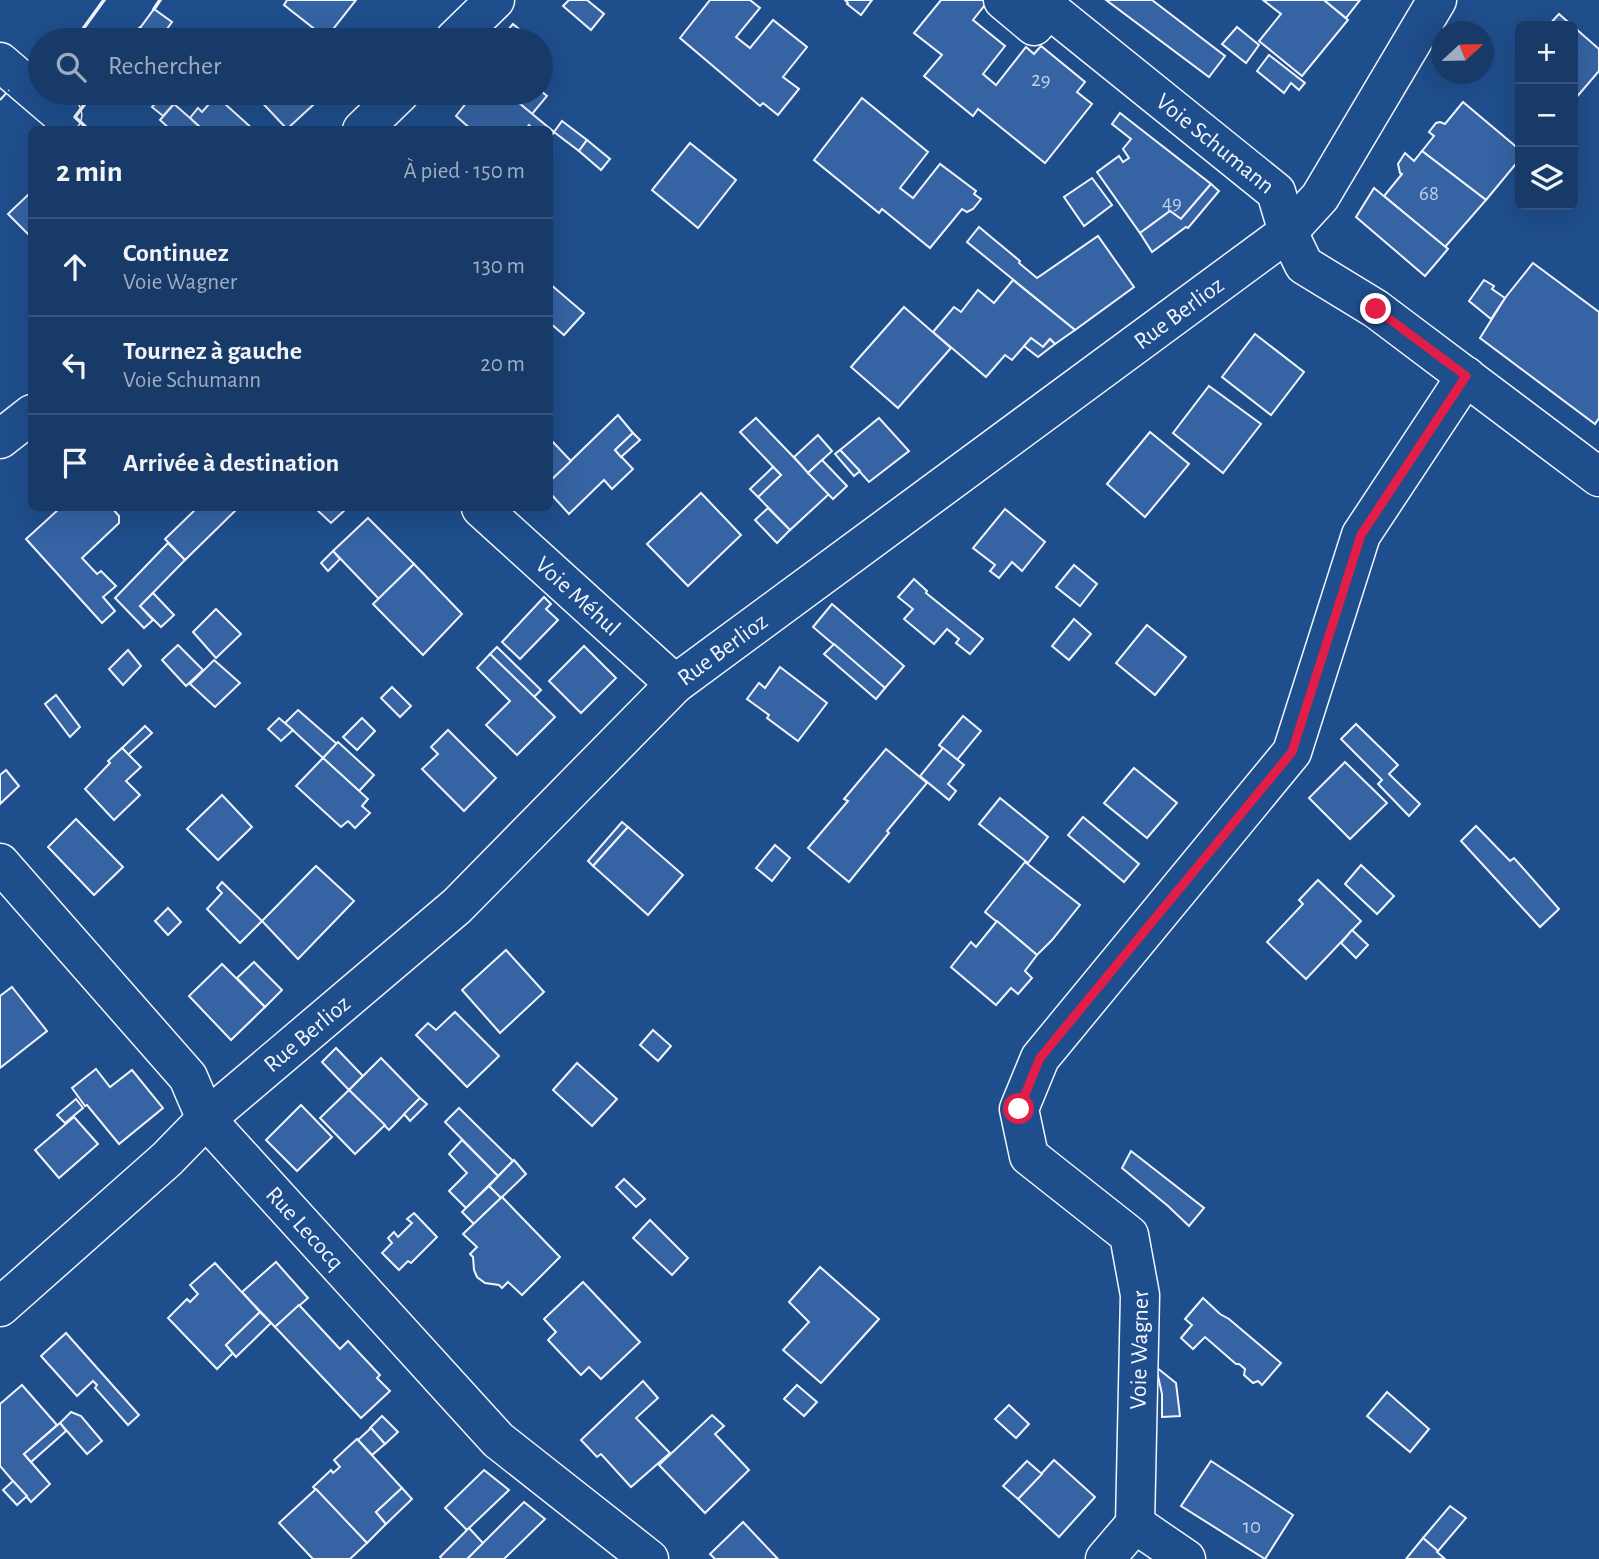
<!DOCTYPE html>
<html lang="fr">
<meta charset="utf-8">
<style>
:root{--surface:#173a69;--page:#20416f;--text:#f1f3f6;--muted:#9eadc0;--line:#36547d}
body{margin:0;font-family:"Alegreya Sans",sans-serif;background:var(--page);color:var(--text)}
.controls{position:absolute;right:21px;top:21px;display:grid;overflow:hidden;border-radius:10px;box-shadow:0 7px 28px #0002}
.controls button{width:63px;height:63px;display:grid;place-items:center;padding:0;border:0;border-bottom:2px solid var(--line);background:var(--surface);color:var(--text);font:35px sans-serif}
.compass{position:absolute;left:1431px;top:21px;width:63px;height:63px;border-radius:50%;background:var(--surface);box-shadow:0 7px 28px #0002;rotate:68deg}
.stop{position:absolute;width:21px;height:21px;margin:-16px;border:5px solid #e11d48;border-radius:50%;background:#fff}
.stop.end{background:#e11d48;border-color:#fff;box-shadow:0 2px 7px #0008}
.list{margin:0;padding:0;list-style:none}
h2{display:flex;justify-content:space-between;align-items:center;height:91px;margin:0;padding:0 28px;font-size:30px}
h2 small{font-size:23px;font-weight:400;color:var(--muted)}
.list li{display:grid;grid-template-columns:46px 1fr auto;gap:21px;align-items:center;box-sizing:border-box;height:98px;padding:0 28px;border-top:2px solid var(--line)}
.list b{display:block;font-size:26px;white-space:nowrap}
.list p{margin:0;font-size:23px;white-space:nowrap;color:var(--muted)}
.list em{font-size:23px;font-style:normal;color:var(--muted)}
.icon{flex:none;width:38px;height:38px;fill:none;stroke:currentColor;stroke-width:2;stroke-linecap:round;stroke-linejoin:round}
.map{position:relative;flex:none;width:1599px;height:1559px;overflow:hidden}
.search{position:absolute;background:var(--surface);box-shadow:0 7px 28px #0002;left:28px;top:28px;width:525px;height:77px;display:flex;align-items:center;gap:18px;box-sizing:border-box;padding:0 24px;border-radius:38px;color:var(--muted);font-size:26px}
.panel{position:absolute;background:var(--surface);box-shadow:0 7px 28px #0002;left:28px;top:126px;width:525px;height:385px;border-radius:10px}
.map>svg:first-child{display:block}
.building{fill:#3563a3;stroke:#f2f6ff;stroke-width:2}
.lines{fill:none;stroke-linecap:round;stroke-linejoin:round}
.minor-casing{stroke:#f2f6ff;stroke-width:41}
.minor{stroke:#1f4e8c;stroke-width:38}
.fence{stroke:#f2f6ff;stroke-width:2;stroke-dasharray:9 3.5;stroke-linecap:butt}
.wall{stroke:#f2f6ff;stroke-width:3.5}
.route{stroke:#e11d48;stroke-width:9}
.labels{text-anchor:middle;stroke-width:5;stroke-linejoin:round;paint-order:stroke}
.number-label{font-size:21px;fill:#c3d1e8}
.street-label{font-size:24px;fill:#f2f6ff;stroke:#1f4e8c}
</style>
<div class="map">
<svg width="1599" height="1559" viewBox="0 0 1599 1559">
<rect width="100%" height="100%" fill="#1f4e8c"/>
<g class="building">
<path d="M287,0H356L326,38L284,5Z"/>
<path d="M569,0H587L604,14L591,30L563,6Z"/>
<path d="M710,0H750L760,8L736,37L750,48L773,20L807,47L783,77L799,89L778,115L763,103L760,106L680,38Z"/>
<path d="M845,0H872L861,15L847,4L848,3Z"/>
<path d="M941,0H986L988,1L973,20L1005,46L983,74L996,85L1026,47L1034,54L1041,46L1085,82L1077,92L1092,104L1045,163L978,109L973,116L924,76L942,55L914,33Z"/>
<path d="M1106,0H1152L1225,56L1209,77Z"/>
<path d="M1263,0H1324L1348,20L1302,76L1259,41L1281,14Z"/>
<path d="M1324,0H1360L1346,18Z"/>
<path d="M154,9L172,22L159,40H155L140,28Z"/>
<path d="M1559,14L1599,49V71L1575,99L1573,97V26H1548Z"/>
<path d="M513,24L532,40H499Z"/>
<path d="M1237,27L1259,45L1246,63L1222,44Z"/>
<path d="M1269,55L1305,83L1299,90L1291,83L1284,93L1257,71Z"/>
<path d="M541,91L547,96L532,114L507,93H541Z"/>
<path d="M253,93H326L287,129Z"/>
<path d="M474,93H507L554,132L550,138V130H534L529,125L525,130H472L456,116Z"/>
<path d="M218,94L228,101L225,104L254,130H203L190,118L198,108L202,112Z"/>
<path d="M163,95L174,104L163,116L152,107Z"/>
<path d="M862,98L928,152L900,188L913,198L940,164L976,191L974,194L981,199L973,209L967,212L962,209L930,248L882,209L879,213L814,160Z"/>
<path d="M1463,102L1520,150V159L1486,200L1422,151L1434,136L1429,132L1436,123L1440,122L1445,124Z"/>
<path d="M174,104L190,118L203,130H171L160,120Z"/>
<path d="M1120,113L1211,184L1181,219L1170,211L1140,233L1097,172L1119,156L1123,162L1129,158L1123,149L1131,139L1112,124Z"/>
<path d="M562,121L587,140L579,151L554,132Z"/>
<path d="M587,140L610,159L601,170L579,151Z"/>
<path d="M690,143L736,180L698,228L652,190Z"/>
<path d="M1422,151L1486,200L1445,247L1384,196L1402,174L1400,173L1398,164L1405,153L1414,161Z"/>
<path d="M1092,178L1112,205L1084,226L1064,197Z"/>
<path d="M1211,184L1219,191L1188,228L1186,227L1152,252L1140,233L1170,211L1181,219Z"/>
<path d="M1374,188L1448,249L1425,276L1356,217Z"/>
<path d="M32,191V238L8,214Z"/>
<path d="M979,227L1020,261L1019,263L1037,278L1098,236L1134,287L1075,330L967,242Z"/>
<path d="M1533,263L1599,312V418L1595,424L1480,338L1505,298Z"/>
<path d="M1013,280L1075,330L1055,344L1050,339L1043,347L1031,338L1012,360L1005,355L986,377L933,332L954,307L961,312L978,290L994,303Z"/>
<path d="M1484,280L1494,286L1492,289L1505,298L1491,319L1469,301Z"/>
<path d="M550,284L584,313L564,335L550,323Z"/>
<path d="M904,307L951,348L898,408L851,367Z"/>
<path d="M1255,334L1304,372L1271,415L1222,377Z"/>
<path d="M1031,338L1043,347L1050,339L1055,344L1038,357L1024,346Z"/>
<path d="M1209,386L1261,424L1223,473L1173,433Z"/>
<path d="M618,415L633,433L615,450L633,469L612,489L604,480L569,514L550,493V481Z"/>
<path d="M756,418L829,494L790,530L758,497L781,475L740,432Z"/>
<path d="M879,418L909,451L869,482L840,450Z"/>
<path d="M1150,432L1189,464L1145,517L1107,484Z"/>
<path d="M633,433L640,440L621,457L615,450Z"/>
<path d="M818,435L832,451L808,473L794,457Z"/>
<path d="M550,439L571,461L550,481Z"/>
<path d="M840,450L860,471L854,476L835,454Z"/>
<path d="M822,460L847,486L833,499L808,473Z"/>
<path d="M773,467L781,475L758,497L750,489Z"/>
<path d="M701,493L741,535L688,586L647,544Z"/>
<path d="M60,508H112L119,516V523L82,558L97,574L101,571L116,586L103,597L115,611L102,623L26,539Z"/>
<path d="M197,508H238L185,560L165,539Z"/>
<path d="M315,508H347L331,523Z"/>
<path d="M768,508L790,530L777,543L755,520Z"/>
<path d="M1005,509L1045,542L1022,571L1012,562L999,578L990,571L995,565L973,548Z"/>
<path d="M368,518L414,564L379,599L333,551Z"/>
<path d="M168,543L185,560L140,606L153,620L144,628L115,598Z"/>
<path d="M333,551L340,559L328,571L321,563Z"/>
<path d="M414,564L462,614L423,655L373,604Z"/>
<path d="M1074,565L1097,584L1080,606L1056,587Z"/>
<path d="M914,579L927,591L926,593L983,639L970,654L956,643L959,639L947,629L934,644L904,619L913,609L898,597Z"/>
<path d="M153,593L174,615L161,627L140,606Z"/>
<path d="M544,597L551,604L546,609L558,620L520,659L502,642Z"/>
<path d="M832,604L904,666L885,688L813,627Z"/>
<path d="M216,609L241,634L216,658L193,632Z"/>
<path d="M1074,619L1091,634L1069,660L1052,646Z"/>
<path d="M1147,625L1186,657L1155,695L1116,663Z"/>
<path d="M834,644L885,688L876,699L824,654Z"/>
<path d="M178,645L203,670L186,686L162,660Z"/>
<path d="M584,646L616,678L581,713L549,681Z"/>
<path d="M497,647L541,690L534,697L490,654Z"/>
<path d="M128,650L141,666L123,685L109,669Z"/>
<path d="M490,654L555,717L517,755L486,725L510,701L477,668Z"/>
<path d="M214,660L240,683L215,707L190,684Z"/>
<path d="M780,667L827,703L798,741L767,718L769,715L747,699L759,683L765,688Z"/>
<path d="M392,687L411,706L400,717L381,698Z"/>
<path d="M56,695L80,727L70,737L45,704Z"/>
<path d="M298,710L337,744L323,758L285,723Z"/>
<path d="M963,716L981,731L957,760L939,745Z"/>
<path d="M279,718L293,730L281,741L268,729Z"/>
<path d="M362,718L375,731L357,750L343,737Z"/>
<path d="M1356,724L1398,765L1389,774L1420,804L1409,816L1378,784L1382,780L1341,739Z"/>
<path d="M145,726L152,733L128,755L122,748Z"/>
<path d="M448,730L496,778L464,811L422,769L438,754L431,747Z"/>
<path d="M338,742L374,775L359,791L323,758Z"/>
<path d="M122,748L141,767L126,781L140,795L114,820L85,789L110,763L108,761Z"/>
<path d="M943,748L964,765L948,784L956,791L949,800L920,776Z"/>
<path d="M886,749L927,783L887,831L889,833L849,882L808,848L848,801L844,799Z"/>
<path d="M323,758L368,799L362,806L370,813L355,828L348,821L341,827L296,786Z"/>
<path d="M1345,762L1387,803L1350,839L1309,798Z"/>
<path d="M1134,768L1177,803L1147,838L1104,803Z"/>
<path d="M6,770L19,786L0,804V775Z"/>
<path d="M222,795L252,827L218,860L187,829Z"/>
<path d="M1000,798L1048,837L1028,863L979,824Z"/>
<path d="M1083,817L1139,864L1124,882L1068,835Z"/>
<path d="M76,819L123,867L94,895L48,847Z"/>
<path d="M622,822L628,827L593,866L588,861Z"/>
<path d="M1476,826L1510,861L1514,858L1559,909L1540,927L1461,841Z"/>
<path d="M628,827L683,875L648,915L593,866Z"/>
<path d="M775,845L790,858L772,881L756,868Z"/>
<path d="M1025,862L1080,905L1052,940L1037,955L985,912Z"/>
<path d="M1361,865L1394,896L1377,914L1345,884Z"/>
<path d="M316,866L354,901L298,959L262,921Z"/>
<path d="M1318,880L1361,921L1306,979L1267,942L1303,904L1299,900Z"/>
<path d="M222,882L262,921L240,943L207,909L222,893L217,888Z"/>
<path d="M168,908L181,922L168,935L155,921Z"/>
<path d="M997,921L1037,955L1025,971L1032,978L1018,994L1011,988L996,1005L951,967L971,942L976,947Z"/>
<path d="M1352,930L1368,945L1356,958L1341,943Z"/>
<path d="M506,950L544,992L500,1033L462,990Z"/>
<path d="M254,962L282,990L265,1007L237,978Z"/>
<path d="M222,964L265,1007L231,1040L189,996Z"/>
<path d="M12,987L47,1031L0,1068V996Z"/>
<path d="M455,1012L499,1056L467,1087L416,1035L428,1023L436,1030Z"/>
<path d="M653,1030L671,1046L658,1061L640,1045Z"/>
<path d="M336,1048L363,1076L349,1090L322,1062Z"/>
<path d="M381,1058L420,1098L389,1130L349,1090Z"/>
<path d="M577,1063L617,1099L592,1126L553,1090Z"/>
<path d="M96,1069L110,1087L132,1070L163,1108L119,1144L87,1105L85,1106L72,1088Z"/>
<path d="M349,1090L385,1125L355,1154L320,1118Z"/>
<path d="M420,1098L427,1104L410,1121L404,1114Z"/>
<path d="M76,1099L83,1108L65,1123L57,1115Z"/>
<path d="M301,1105L332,1137L297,1171L266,1140Z"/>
<path d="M459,1108L513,1161L498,1176L445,1122Z"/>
<path d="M74,1117L98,1144L59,1178L35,1150Z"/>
<path d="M462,1140L498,1176L466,1208L449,1191L467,1173L449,1154Z"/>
<path d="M1131,1151L1204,1208L1189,1226L1168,1206L1122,1168Z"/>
<path d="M514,1160L526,1174L501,1198L489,1186Z"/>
<path d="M624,1179L645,1199L636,1207L616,1187Z"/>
<path d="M489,1186L501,1198L474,1224L462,1212Z"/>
<path d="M502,1197L560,1257L522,1295L508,1282L502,1288L499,1285L485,1283L477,1277L474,1270L473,1257L470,1254L477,1247L463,1234Z"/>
<path d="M414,1213L437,1237L411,1263L408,1261L399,1270L382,1253L392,1243L388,1238L394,1232L398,1237L412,1223L407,1219Z"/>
<path d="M650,1220L688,1258L672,1275L633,1238Z"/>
<path d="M276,1262L308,1298L275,1327L242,1292Z"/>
<path d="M215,1263L260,1312L226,1345L233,1353L217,1369L168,1318L187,1299L190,1302L198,1294L190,1285Z"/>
<path d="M820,1267L879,1319L821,1383L783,1350L809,1322L789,1302Z"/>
<path d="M583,1282L640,1342L601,1379L589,1367L581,1375L548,1340L556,1332L544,1319Z"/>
<path d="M1203,1298L1220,1314L1229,1319L1281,1363L1262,1385L1258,1381L1253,1383L1244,1375L1245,1369L1239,1364H1236L1205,1337L1193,1349L1181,1338L1192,1325L1185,1319Z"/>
<path d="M299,1305L340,1349L348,1341L380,1375L377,1378L390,1391L361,1418L275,1327Z"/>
<path d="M260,1312L271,1323L236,1357L226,1345Z"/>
<path d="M66,1333L139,1415L128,1425L95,1388L97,1385L93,1381L77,1396L41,1356Z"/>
<path d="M1156,1367L1176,1383L1180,1416L1162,1417V1394Z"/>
<path d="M643,1381L658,1398L636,1418L670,1453L631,1487L601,1454L597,1457L581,1440Z"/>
<path d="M22,1385L57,1425L24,1454L50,1484L31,1502L0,1466V1404Z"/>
<path d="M797,1385L817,1402L804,1416L784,1399Z"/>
<path d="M1387,1392L1429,1429L1410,1452L1367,1416Z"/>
<path d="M1009,1405L1029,1424L1016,1438L995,1419Z"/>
<path d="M71,1412L81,1416L102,1441L87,1454L60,1423Z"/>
<path d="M712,1415L724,1426L715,1434L749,1470L705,1513L659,1465Z"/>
<path d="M382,1416L398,1432L385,1444L370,1428Z"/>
<path d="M60,1423L66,1431L31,1462L24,1454Z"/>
<path d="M371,1428L385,1444L372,1455L358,1440Z"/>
<path d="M357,1439L402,1488L376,1512L386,1524L367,1543L313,1487L331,1470L333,1473L340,1467L334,1460Z"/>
<path d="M1054,1460L1095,1497L1059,1537L1018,1499Z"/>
<path d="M1027,1461L1042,1474L1018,1499L1003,1486Z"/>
<path d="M1211,1461L1293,1515L1265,1559L1181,1506Z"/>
<path d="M484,1470L509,1490L467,1530L445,1508Z"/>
<path d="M13,1481L27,1496L17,1505L3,1490Z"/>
<path d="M402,1488L412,1499L386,1524L376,1512Z"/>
<path d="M316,1489L367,1543L350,1559H313L279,1523Z"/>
<path d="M524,1502L545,1519L504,1559H467Z"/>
<path d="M1450,1506L1466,1518L1438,1551L1423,1538Z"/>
<path d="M743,1522L778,1559H715L710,1554Z"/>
<path d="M469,1528L483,1543L467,1559H442L440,1557Z"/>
<path d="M1423,1538L1438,1551L1437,1552L1445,1559H1406Z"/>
</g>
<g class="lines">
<g class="minor-casing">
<g id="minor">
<path d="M1003,0L1034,26L1049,9"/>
<path id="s1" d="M1038,0L1276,192L1288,232L1304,265L1376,309L1599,477"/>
<path d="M454,40L495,0"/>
<path d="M0,62L62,115"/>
<path d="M362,130L400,93"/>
<path d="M0,439L32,414"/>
<path id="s2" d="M481,508L675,684"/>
<path id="s3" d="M0,863L188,1077L206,1119L498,1440L649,1559"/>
<path id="s4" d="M0,1307L167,1159L206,1119L457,906L675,684L1288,232L1320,197L1437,0"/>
<path d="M1105,1559L1135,1524"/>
<path id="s5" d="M1186,1559L1135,1524L1140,1295L1129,1235L1029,1156L1019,1109L1040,1058L1292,752L1361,535L1466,376"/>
</g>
</g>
<use href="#minor" class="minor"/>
<path class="fence" d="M0,100L9,90"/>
<g class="wall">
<path d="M154,9L160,0"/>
<path d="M75,40L104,0"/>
<path d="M131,40L140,28"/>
<path d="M89,130L75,117L93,93"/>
</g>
</g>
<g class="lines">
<path class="route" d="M1019,1109L1040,1058L1292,752L1361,535L1466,376L1376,309"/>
</g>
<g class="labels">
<g class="number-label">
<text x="1041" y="86">29</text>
<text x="1429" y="200">68</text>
<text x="1172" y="209">49</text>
<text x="1252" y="1533">10</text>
</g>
<g class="street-label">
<text dy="8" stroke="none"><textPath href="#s1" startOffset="228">Voie Schumann</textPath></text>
<text dy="8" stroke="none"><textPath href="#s4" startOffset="1545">Rue Berlioz</textPath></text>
<text dy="8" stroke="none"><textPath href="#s2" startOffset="131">Voie Méhul</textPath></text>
<text dy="8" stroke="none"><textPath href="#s4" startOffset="978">Rue Berlioz</textPath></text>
<text dy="8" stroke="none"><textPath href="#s4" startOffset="411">Rue Berlioz</textPath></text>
<text dy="8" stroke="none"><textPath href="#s3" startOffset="478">Rue Lecocq</textPath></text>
<text dy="8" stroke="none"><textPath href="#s5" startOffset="236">Voie Wagner</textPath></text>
</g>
</g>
</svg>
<div class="controls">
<button>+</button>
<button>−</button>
<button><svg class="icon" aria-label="layers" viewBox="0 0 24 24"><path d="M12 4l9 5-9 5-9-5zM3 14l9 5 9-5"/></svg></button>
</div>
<svg class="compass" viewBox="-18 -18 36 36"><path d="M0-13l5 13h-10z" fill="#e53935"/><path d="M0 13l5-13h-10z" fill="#9eadc0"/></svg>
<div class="stop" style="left:1019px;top:1109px"></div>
<div class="stop end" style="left:1376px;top:309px"></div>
<div class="search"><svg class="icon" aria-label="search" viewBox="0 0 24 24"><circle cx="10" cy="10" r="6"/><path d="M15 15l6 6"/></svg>Rechercher</div>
<section class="panel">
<h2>2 min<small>À pied · 150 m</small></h2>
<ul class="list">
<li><svg class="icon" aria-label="ahead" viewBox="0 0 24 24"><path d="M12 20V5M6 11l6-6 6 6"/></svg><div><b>Continuez</b><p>Voie Wagner</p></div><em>130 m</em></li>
<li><svg class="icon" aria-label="left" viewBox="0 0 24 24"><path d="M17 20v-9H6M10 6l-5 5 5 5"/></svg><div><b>Tournez à gauche</b><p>Voie Schumann</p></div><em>20 m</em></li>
<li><svg class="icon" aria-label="arrive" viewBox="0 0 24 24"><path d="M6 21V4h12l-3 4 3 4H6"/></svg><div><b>Arrivée à destination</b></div></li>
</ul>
</section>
</div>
